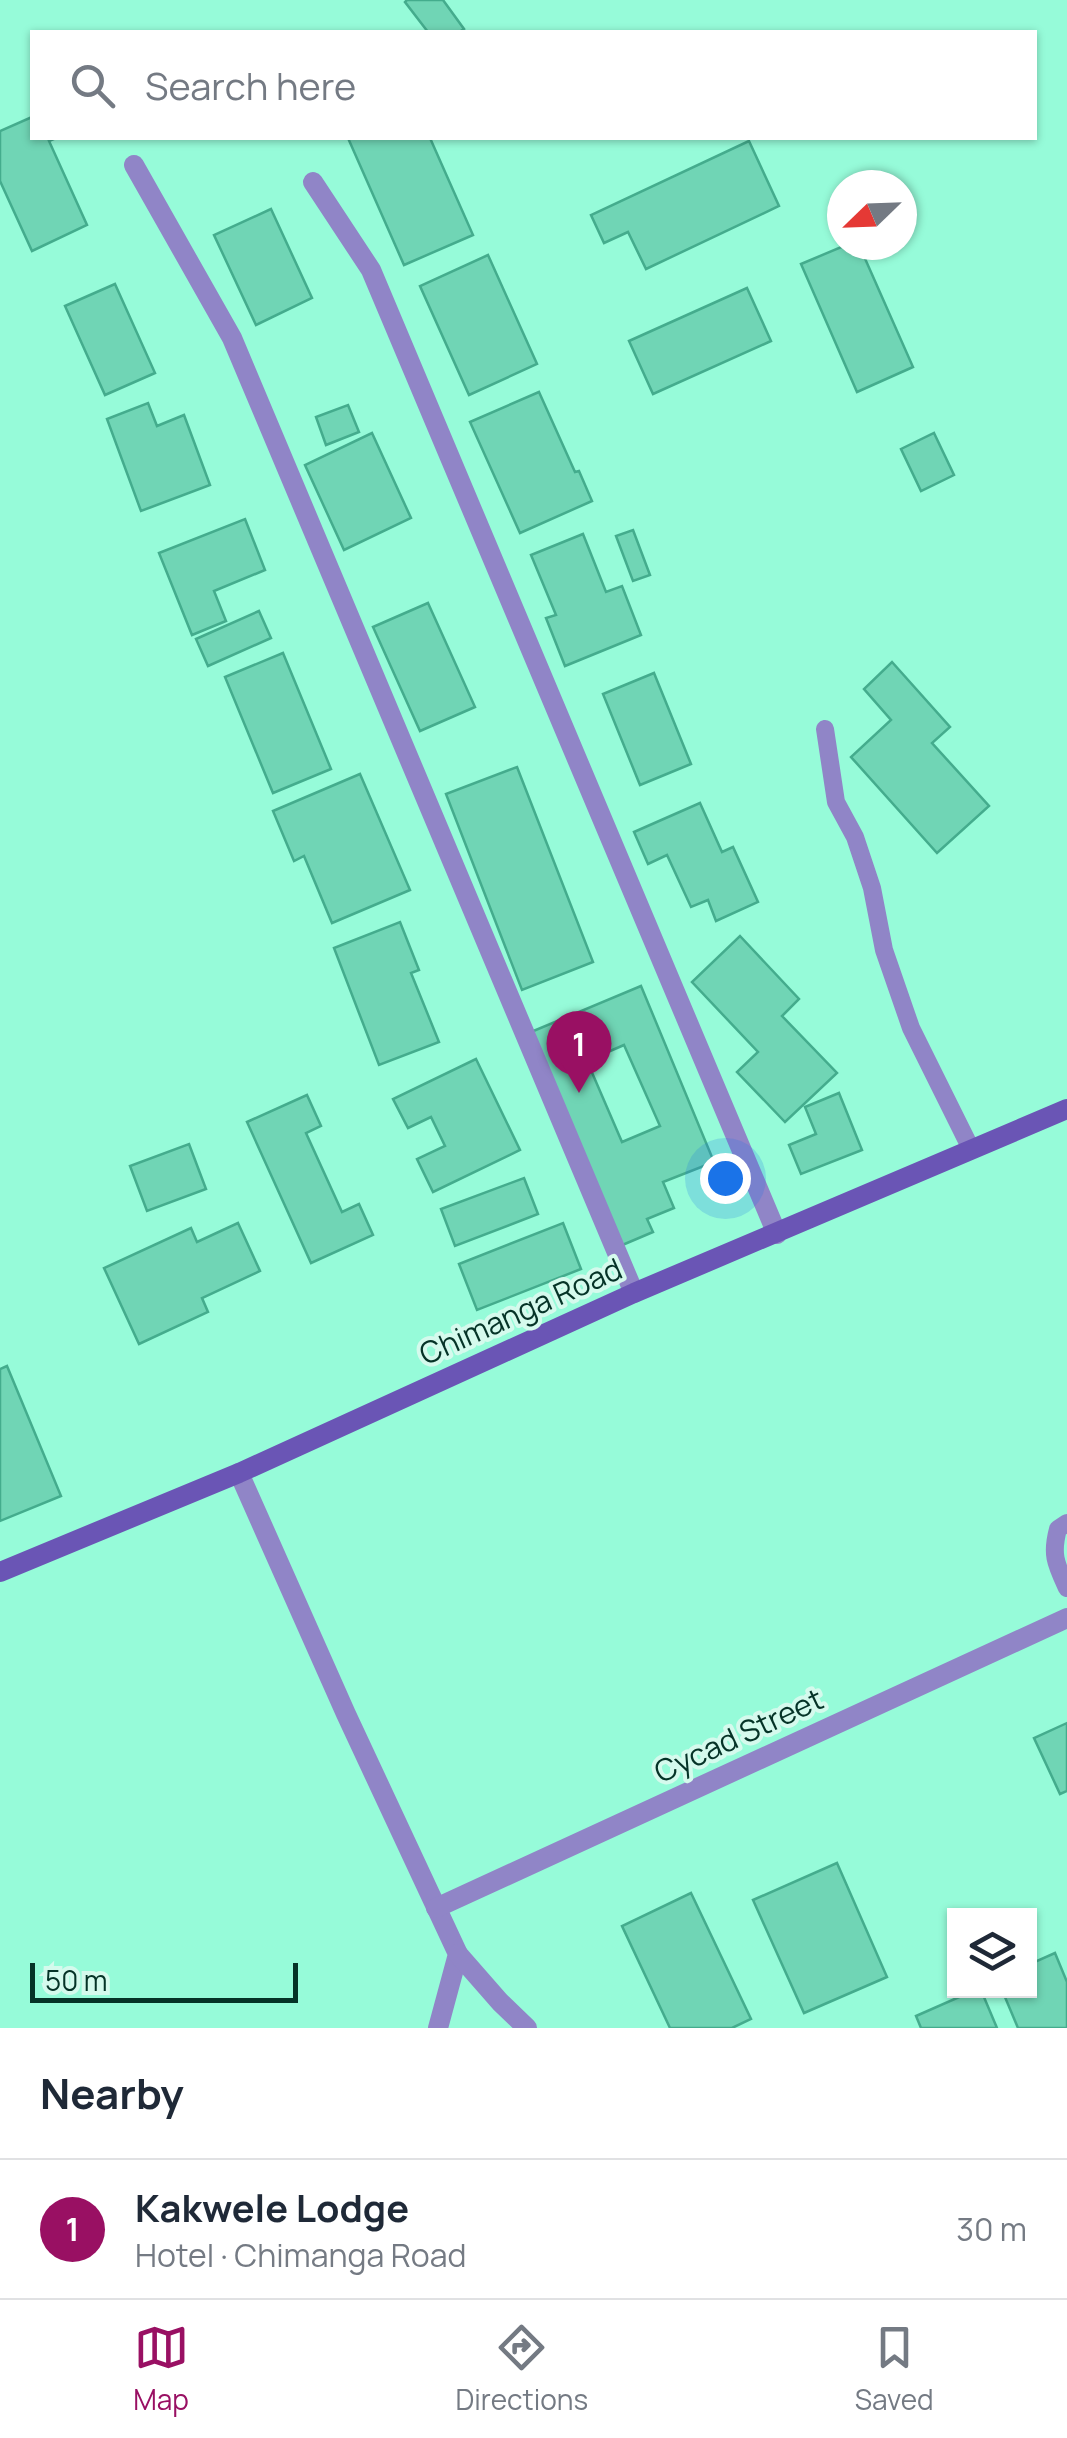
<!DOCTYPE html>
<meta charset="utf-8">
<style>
:root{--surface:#fff;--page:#f2f2f3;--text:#1f2937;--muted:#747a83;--line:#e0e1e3;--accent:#991063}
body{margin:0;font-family:Manrope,sans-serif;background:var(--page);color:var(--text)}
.controls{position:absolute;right:30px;bottom:30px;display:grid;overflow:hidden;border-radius:0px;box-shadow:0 2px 8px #0004}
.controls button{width:90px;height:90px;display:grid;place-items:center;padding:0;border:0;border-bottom:2px solid var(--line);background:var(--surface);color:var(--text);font:50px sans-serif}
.compass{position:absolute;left:827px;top:170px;width:90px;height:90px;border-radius:50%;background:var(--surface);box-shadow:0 2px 8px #0004;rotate:247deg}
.scale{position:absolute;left:30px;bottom:25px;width:268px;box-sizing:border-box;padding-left:10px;border:5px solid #053327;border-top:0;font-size:28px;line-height:35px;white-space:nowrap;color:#053327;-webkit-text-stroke:8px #d5faed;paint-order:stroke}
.you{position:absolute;left:725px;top:1178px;width:35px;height:35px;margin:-25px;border:8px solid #fff;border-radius:50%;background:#1a73e8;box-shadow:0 0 0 15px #1a73e833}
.badge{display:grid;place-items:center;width:65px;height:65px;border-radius:50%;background:var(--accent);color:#fff;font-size:32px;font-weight:700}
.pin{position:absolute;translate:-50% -82px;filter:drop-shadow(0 2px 5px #0008)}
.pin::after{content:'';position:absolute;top:52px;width:35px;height:30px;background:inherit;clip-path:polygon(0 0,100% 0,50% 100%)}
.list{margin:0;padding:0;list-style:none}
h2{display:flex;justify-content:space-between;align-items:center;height:130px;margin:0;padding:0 40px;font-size:42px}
h2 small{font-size:32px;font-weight:400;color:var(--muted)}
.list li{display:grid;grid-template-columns:65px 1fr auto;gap:30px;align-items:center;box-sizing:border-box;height:140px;padding:0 40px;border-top:2px solid var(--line)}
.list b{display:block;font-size:38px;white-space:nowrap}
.list p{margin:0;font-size:32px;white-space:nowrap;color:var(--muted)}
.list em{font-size:32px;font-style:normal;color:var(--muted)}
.icon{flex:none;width:55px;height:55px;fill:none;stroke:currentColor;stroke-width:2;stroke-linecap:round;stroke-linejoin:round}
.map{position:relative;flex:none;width:1067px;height:2028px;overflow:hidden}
.search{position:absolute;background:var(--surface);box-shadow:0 2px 8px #0004;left:30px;right:30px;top:30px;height:110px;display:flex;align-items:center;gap:25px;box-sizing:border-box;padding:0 35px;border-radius:0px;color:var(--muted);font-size:38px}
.sheet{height:270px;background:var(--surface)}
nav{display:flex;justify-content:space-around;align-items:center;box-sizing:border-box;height:140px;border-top:2px solid var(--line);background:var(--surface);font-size:28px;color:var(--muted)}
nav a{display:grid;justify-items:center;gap:5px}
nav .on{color:var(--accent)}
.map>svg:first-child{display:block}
.building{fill:#70d5b5;stroke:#44ac8d;stroke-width:2.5;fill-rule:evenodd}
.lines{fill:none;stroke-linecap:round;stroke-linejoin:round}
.lane{stroke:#9085c7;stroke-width:18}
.street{stroke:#9085c7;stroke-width:20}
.secondary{stroke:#6a55b5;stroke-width:20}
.labels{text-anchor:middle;stroke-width:8;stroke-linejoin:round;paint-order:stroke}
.street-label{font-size:30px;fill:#053327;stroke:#d5faed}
</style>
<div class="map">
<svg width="1067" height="2028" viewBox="0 0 1067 2028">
<rect width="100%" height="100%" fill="#96fbd9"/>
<g class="building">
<path d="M407,0H443L464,29L459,32H428L405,2Z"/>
<path d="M32,117V138H56L49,141L87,225L32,251L0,181V131Z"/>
<path d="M348,138H430L473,235L404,265Z"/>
<path d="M749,141L779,206L646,269L628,232L604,243L591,215Z"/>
<path d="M271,209L312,298L256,325L214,235Z"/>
<path d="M846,245H859L913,367L857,392L801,264Z"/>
<path d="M488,255L537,364L469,395L420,286Z"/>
<path d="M115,284L155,373L105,395L65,306Z"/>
<path d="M747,288L771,341L653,394L629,341Z"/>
<path d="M539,392L575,472L579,471L592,501L520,533L470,422Z"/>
<path d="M148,403L157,426L184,415L210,485L141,511L107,419Z"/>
<path d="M348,405L359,432L326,445L316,417Z"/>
<path d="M372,433L411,518L344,550L305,465Z"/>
<path d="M934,433L954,475L921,491L901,449Z"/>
<path d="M245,519L265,570L214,591L226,621L192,635L159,553Z"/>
<path d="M633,530L650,575L633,581L616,536Z"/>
<path d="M583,534L606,592L622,586L641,635L565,666L546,618L556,615L531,555Z"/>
<path d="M428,603L475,707L420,731L373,627Z"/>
<path d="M259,611L271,638L208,666L196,639Z"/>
<path d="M283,653L331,769L273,793L225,677Z"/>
<path d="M892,662L950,727L932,743L989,806L937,853L851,757L891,720L864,689Z"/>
<path d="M654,673L691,764L640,785L603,694Z"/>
<path d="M517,767L593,962L522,990L446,794Z"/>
<path d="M360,774L410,890L332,923L304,856L294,861L273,811Z"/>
<path d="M700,803L722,852L733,847L758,902L716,921L708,900L691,907L667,855L648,864L634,832Z"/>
<path d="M400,922L419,970L411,973L439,1042L379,1065L334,948Z"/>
<path d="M740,936L799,999L782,1016L837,1073L785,1122L737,1072L758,1052L692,982Z"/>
<path d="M641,986L714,1162L663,1182L674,1208L647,1219L653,1232L620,1246L531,1032ZM624,1045L660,1126L622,1142L587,1061Z"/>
<path d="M476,1059L520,1150L433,1192L417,1159L445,1146L431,1117L408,1128L393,1099Z"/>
<path d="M839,1093L862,1150L801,1174L789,1145L816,1134L805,1107Z"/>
<path d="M307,1095L321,1126L306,1133L342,1212L359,1204L373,1235L311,1263L247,1122Z"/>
<path d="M189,1144L206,1189L147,1211L130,1166Z"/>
<path d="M524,1178L538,1214L455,1246L441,1209Z"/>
<path d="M238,1223L260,1271L202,1298L208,1312L139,1344L104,1268L191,1228L197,1242Z"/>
<path d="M563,1223L581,1269L477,1310L459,1264Z"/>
<path d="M7,1366L61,1496L0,1521V1369Z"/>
<path d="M1067,1723V1791L1060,1794L1034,1738Z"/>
<path d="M837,1863L887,1977L804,2013L753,1900Z"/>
<path d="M691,1893L751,2019L732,2028H670L622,1926Z"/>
<path d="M1055,1953L1067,1982V2028H1018L1002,1990H1030V1964Z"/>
<path d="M975,1990H981L997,2028H921L916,2016Z"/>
</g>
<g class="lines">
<g class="lane">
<path d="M825,729L836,802L855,837L872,888L884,950L911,1028L971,1149"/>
<path d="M1067,1523L1058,1529C1051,1555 1056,1564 1067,1588"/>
</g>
<g class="street">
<path d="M134,165L232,338L634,1293"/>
<path d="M313,182L371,270L777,1234"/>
<path d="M239,1473L346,1714L458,1954L438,2028"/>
<path d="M436,1908L1067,1618"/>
<path d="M458,1954L500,2002L527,2028"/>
</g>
<path class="secondary" d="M0,1572L239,1473L634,1293L1067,1109"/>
</g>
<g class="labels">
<g class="street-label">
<text transform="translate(521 1312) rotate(-24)" y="10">Chimanga Road</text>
<text transform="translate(739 1736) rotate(-25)" y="10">Cycad Street</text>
</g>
</g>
</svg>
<div class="controls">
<button><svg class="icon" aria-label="layers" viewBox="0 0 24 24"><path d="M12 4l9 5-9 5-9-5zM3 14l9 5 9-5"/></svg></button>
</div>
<svg class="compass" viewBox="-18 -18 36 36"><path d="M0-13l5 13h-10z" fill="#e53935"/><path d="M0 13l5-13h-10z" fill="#747a83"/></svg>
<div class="scale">50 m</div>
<div class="you"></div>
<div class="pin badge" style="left:579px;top:1093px">1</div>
<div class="search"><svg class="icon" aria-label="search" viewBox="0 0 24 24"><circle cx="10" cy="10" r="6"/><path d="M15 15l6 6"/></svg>Search here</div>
</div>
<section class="sheet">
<h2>Nearby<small></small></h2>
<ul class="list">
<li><span class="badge">1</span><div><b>Kakwele Lodge</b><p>Hotel · Chimanga Road</p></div><em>30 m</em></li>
</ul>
</section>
<nav>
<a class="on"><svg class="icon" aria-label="map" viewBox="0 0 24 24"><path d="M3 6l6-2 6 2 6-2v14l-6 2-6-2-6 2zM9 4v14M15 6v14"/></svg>Map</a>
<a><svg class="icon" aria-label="directions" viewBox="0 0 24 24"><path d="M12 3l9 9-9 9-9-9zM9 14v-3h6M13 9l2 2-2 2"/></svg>Directions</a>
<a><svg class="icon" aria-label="saved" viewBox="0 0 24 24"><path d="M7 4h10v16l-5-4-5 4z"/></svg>Saved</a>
</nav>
